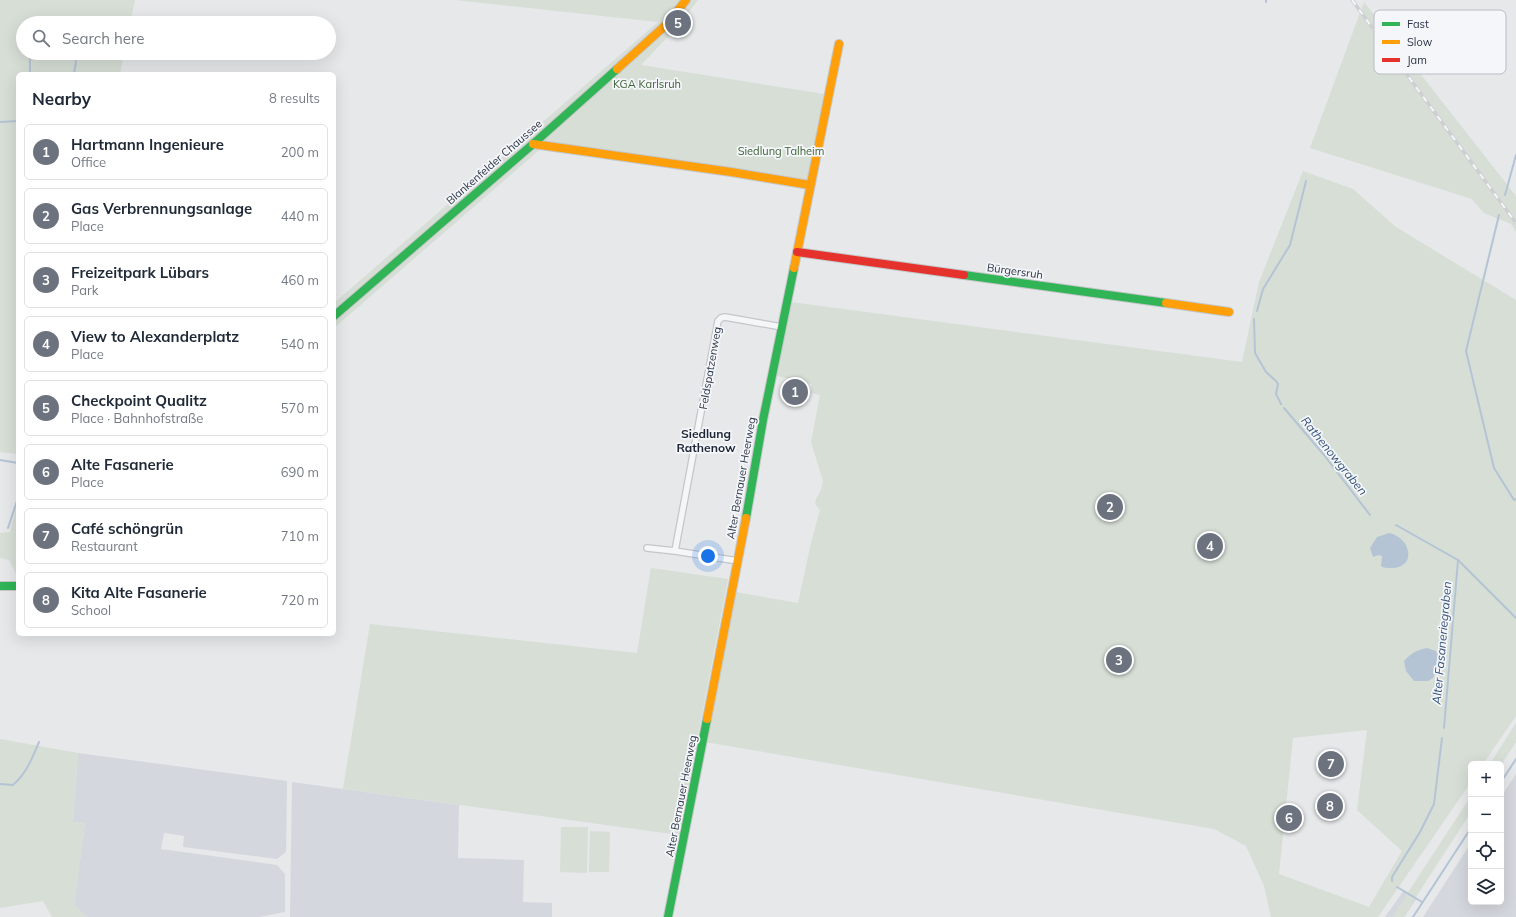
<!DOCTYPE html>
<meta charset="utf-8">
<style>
:root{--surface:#fff;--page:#f2f2f3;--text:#1f2937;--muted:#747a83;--line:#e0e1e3;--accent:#6c737f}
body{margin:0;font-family:Mulish,sans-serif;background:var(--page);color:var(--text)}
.controls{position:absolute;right:12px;bottom:12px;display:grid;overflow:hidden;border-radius:6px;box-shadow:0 4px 16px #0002}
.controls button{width:36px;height:36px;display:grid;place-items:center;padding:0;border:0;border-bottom:1px solid var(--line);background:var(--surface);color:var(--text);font:20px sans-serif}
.you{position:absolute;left:708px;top:556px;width:14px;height:14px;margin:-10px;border:3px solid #fff;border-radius:50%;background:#1a73e8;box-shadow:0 0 0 6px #1a73e833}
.badge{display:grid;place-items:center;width:26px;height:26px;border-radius:50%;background:var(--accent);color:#fff;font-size:13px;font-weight:700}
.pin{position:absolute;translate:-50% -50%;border:2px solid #fff;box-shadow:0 1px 4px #0006}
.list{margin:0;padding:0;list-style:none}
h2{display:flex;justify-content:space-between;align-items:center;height:52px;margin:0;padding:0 16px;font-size:17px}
h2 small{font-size:13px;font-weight:400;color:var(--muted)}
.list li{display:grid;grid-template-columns:26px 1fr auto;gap:12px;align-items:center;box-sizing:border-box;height:56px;margin:0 8px 8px;padding:0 8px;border:1px solid var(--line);border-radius:6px}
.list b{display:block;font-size:15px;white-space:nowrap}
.list p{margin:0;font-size:13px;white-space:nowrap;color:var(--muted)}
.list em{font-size:13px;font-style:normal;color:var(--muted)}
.icon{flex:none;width:22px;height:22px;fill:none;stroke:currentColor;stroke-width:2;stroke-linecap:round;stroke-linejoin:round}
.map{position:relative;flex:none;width:1516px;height:917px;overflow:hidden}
.search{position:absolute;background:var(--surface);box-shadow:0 4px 16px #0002;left:16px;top:16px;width:320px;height:44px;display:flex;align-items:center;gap:10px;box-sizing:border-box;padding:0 14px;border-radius:22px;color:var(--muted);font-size:15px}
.panel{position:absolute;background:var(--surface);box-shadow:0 4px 16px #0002;left:16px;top:72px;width:320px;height:564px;border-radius:6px}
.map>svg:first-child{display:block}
.built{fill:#d4d7dd}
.green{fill:#d6ded6;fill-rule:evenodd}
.water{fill:#b4c4d5}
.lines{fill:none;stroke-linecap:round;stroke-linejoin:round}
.stream{stroke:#b4c4d5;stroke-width:2}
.street-casing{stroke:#c4c6c8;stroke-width:8}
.fast-casing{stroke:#c4c6c8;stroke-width:10}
.slow-casing{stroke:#c4c6c8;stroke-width:10}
.jam-casing{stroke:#c4c6c8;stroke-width:10}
.street{stroke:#f5f6f7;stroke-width:5.5}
.fast{stroke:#30b455;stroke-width:8}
.slow{stroke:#ff9f0a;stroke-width:8}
.jam{stroke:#e5322d;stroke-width:8}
.rail-casing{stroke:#cecfd2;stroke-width:3.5}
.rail{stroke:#f4f6f9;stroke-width:2;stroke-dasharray:6;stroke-linecap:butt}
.labels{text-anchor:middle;stroke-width:3.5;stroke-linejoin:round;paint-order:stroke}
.park-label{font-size:11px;fill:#3f6138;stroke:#f4f6f9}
.street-label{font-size:11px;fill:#2b3445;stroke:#f4f6f9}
.neighbourhood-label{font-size:12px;font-weight:bold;fill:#1d2536;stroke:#f4f6f9}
.water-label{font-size:12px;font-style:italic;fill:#34527a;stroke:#f4f6f9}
.key{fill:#f4f6f9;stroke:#b8bcc3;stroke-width:1}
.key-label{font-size:11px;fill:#2b3445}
</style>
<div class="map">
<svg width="1516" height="917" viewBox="0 0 1516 917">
<rect width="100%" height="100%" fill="#e6e8ea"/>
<g class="built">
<path d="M78,753L287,781L286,852L277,859L183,847L184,836L164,833L161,849L277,865L285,874V912L259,917H87L74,905L85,823L73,822Z"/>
<path d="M1516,774V917H1423L1471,843V902H1501V797Z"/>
<path d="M292,782L459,805L458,858L524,860L523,902L552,903V917H290Z"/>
<path d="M1404,890L1417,898L1404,917H1385Z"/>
</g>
<g class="green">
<path d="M0,0H135L130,23H23V53H124L120,74H18V454L0,452Z"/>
<path d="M456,0H698L678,26L641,65L824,94L806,185L544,146L334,328V303L658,22Z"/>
<path d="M1364,2L1516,196V232L1511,224L1484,213L1472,199L1310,148Z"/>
<path d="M1303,171L1353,189L1396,227L1516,300V716L1483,764H1471V782L1378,917H1271L1264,886L1246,846L1214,829L705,742L735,592L798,603L811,543L820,510L815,504L816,499L821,490L823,481L811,442L820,395L811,393L812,384L777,376L791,302L1242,362L1259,282ZM1367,730L1357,810L1402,851L1369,907L1279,874L1293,738Z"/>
<path d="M18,499V578L9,560L0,558V533L10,532Z"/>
<path d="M651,568L728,579L679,835L343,789L370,624L637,653Z"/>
<path d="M1516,723V742L1501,765L1490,764Z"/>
<path d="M0,739L78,753L73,822L85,823L74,905L87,917H52L43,901L0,908Z"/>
<path d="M1471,796V812L1403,917H1392Z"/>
<path d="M561,827H588L587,873L560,872Z"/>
<path d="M590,831L610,832L609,872H589Z"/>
</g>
<g class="water">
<path d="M1389,533C1411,537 1418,569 1390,568C1386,568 1384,568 1381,566L1382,556L1379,555L1373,557L1370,548L1377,537Z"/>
<path d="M1427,648L1436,651L1440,663L1433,678L1428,681H1414L1406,671L1404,661C1411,653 1417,650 1427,648Z"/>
</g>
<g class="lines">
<g class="stream">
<path d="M1266,2V0"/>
<path d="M30,74V53"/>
<path d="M74,74L76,61"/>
<path d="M0,122L18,121"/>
<path d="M1505,195L1516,155"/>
<path d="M1499,215L1466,351L1494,468L1514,500L1516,499"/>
<path d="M1257,311L1263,289L1290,245L1306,181"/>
<path d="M1254,319L1255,353L1266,372L1276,381L1278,384L1276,394L1281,404"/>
<path d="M1284,408L1324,455L1370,515"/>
<path d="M0,460L18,463"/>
<path d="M1396,525L1458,560L1516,618"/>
<path d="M8,528L18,498"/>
<path d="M1444,728L1458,560"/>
<path d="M1501,782L1516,759"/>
<path d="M0,784L13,785C27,773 32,758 39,742"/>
<path d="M1392,881V877L1420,832L1434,804L1442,738"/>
<path d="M1397,887L1422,902"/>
<path d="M1413,917L1471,828"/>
</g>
<g class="street-casing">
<g id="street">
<path d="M647,548L675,551L738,561"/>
<path d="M675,551L718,321L721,318L725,317L782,327"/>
</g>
</g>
<g class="fast-casing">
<g id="fast">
<path d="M964,275L1166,303"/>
<path d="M334,316L533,144L617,69"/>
<path d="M746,518L763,420L794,268"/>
<path d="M0,586H18"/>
<path d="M668,917L707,719"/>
</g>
</g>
<g class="slow-casing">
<g id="slow">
<path d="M617,69L667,24L686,0"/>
<path d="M533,144L731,172L810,185"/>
<path d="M794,268L839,44"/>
<path d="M1166,303L1229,312"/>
<path d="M707,719L746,518"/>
</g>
</g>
<g class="jam-casing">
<path id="jam" d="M797,252L964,275"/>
</g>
<use href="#street" class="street"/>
<use href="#fast" class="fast"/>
<use href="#slow" class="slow"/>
<use href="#jam" class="jam"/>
<g class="rail-casing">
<path id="rail" d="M1352,0L1516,223"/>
</g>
<use href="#rail" class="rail"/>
</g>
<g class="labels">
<g class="park-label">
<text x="647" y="88">KGA Karlsruh</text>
<text x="781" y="155">Siedlung Talheim</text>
</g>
<g class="street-label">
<text transform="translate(494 162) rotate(-41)" y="4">Blankenfelder Chaussee</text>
<text transform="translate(1015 271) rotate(8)" y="4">Bürgersruh</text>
<text transform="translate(710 368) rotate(-80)" y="4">Feldspatzenweg</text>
<text transform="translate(741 478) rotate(-80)" y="4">Alter Bernauer Heerweg</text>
<text transform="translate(681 796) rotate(-79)" y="4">Alter Bernauer Heerweg</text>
</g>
<g class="neighbourhood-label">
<text x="706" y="438">Siedlung<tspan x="706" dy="14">Rathenow</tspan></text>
</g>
<g class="water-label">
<text transform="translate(1334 456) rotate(51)" y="4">Rathenowgraben</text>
<text transform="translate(1442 643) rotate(-85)" y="4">Alter Fasaneriegraben</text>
</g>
</g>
<rect x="1374" y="10" width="132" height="64" rx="6" class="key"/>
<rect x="1382" y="22" width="18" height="4" fill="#30b455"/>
<rect x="1382" y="40" width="18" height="4" fill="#ff9f0a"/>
<rect x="1382" y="58" width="18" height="4" fill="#e5322d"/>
<g class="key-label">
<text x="1407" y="28">Fast</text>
<text x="1407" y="46">Slow</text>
<text x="1407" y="64">Jam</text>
</g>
</svg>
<div class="controls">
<button>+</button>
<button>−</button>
<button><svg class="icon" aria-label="locate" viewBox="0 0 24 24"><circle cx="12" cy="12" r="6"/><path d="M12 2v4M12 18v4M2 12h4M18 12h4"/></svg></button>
<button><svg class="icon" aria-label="layers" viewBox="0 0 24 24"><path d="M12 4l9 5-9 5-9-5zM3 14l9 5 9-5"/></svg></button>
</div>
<div class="you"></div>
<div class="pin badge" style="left:795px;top:392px">1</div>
<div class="pin badge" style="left:1110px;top:507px">2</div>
<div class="pin badge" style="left:1119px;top:660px">3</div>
<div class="pin badge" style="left:1210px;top:546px">4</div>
<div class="pin badge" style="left:678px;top:23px">5</div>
<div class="pin badge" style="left:1289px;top:818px">6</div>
<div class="pin badge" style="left:1331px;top:764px">7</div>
<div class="pin badge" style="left:1330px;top:806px">8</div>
<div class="search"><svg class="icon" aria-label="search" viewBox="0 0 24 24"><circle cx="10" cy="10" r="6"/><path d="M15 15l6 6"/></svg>Search here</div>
<section class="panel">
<h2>Nearby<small>8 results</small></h2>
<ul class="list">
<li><span class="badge">1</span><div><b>Hartmann Ingenieure</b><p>Office</p></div><em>200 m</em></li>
<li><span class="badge">2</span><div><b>Gas Verbrennungsanlage</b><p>Place</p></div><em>440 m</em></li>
<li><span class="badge">3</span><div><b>Freizeitpark Lübars</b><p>Park</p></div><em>460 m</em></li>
<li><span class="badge">4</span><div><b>View to Alexanderplatz</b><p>Place</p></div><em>540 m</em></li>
<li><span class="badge">5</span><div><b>Checkpoint Qualitz</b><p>Place · Bahnhofstraße</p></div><em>570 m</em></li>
<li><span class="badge">6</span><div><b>Alte Fasanerie</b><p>Place</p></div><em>690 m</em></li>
<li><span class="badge">7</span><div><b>Café schöngrün</b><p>Restaurant</p></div><em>710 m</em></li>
<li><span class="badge">8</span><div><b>Kita Alte Fasanerie</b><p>School</p></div><em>720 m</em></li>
</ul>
</section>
</div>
